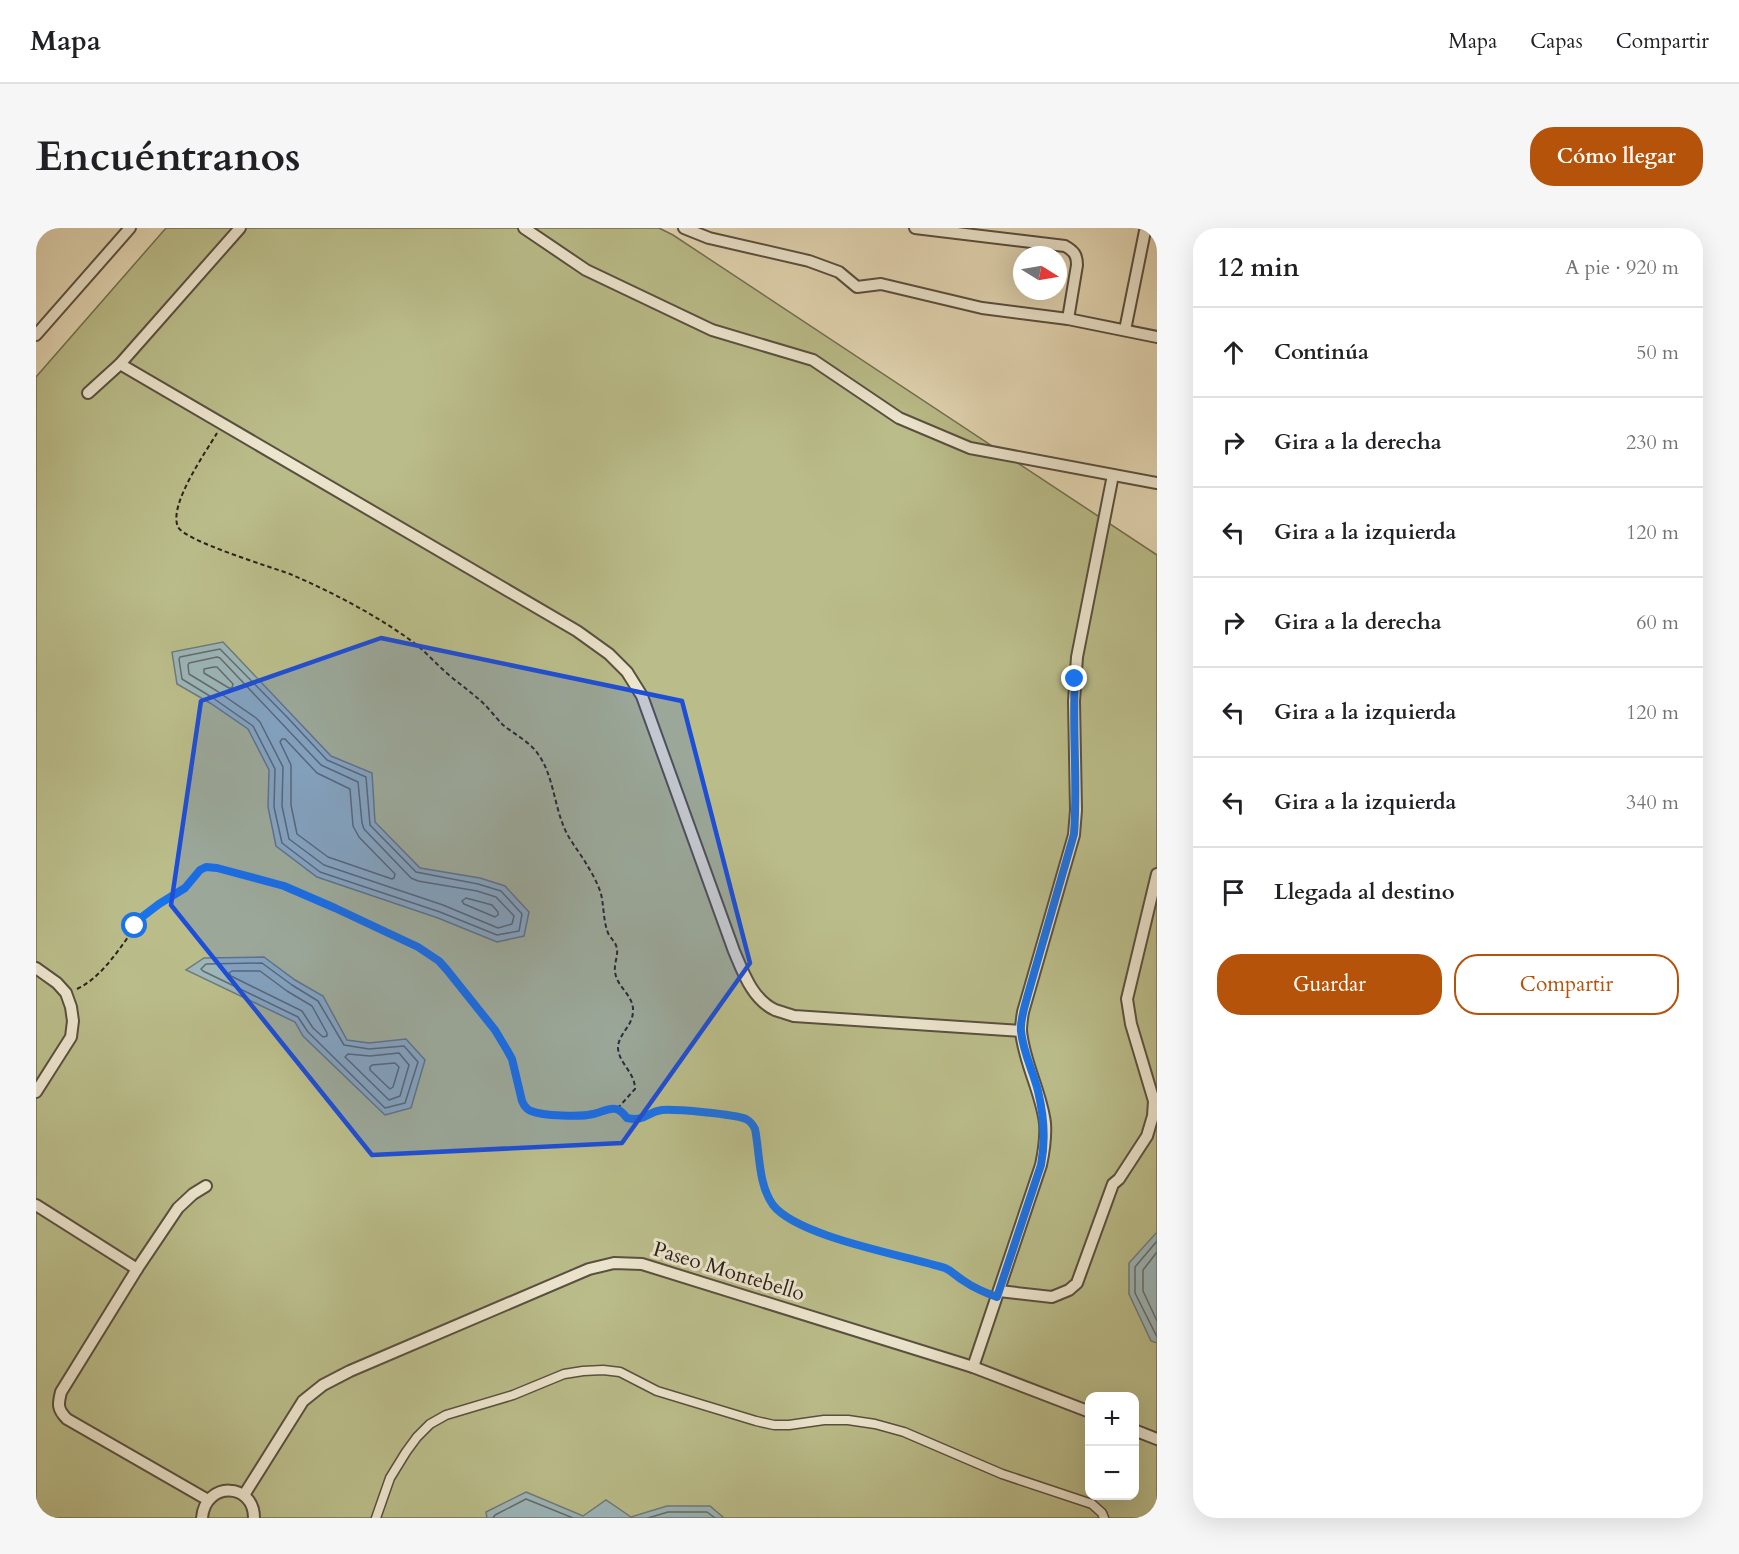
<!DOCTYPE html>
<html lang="es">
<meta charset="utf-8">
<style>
:root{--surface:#fff;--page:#f6f6f6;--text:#202124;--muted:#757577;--line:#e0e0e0;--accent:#b45309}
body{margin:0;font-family:Cardo,serif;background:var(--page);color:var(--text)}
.controls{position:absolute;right:18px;bottom:18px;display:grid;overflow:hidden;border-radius:12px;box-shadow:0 6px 24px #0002}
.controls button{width:54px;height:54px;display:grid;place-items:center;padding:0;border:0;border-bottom:2px solid var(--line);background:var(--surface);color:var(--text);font:30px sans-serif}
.compass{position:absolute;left:977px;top:18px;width:54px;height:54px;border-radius:50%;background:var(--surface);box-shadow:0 6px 24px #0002;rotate:101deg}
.stop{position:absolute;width:18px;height:18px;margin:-14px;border:4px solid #1a73e8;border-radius:50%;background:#fff}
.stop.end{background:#1a73e8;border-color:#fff;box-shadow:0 2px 6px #0008}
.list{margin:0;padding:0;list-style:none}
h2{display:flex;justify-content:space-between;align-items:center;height:78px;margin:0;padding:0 24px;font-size:26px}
h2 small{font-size:20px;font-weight:400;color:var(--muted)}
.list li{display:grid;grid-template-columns:39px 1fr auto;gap:18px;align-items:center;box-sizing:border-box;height:90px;padding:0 24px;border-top:2px solid var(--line)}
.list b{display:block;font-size:22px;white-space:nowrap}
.list em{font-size:20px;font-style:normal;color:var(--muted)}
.actions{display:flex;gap:12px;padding:18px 24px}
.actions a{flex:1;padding:14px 0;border:2px solid var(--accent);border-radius:24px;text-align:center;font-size:21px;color:var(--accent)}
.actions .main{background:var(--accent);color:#fff}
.icon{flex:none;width:33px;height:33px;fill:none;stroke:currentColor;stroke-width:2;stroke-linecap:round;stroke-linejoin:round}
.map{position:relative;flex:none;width:1121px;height:1290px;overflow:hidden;border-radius:24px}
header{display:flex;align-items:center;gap:36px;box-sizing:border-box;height:84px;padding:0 30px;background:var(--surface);border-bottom:2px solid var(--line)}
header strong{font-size:28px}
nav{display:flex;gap:33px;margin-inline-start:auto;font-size:21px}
.intro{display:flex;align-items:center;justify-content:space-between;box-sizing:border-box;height:144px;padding:0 36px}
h1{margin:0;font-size:42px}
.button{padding:15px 27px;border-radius:24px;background:var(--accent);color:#fff;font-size:21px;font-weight:700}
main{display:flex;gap:36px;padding:0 36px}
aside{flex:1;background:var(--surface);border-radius:24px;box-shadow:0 6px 24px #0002}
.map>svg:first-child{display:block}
.green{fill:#babd8a;stroke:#737052;stroke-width:1.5;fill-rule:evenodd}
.water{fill:#9cb6ba;stroke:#6f7b7a;stroke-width:1.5}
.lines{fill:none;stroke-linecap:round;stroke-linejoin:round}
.shore{stroke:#646c6a;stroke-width:1.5}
.pedestrian-casing{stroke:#5a5040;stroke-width:11}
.minor-casing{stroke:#5a5040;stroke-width:14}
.path{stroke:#2c2219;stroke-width:2;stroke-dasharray:4.5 3;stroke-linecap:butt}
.pedestrian{stroke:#ede6cf;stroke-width:8}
.minor{stroke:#ede6cf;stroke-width:10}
.route{stroke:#1a73e8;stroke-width:8}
.marked{fill:#1d4ed8;fill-opacity:0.2;stroke:#1d4ed8;stroke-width:4.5;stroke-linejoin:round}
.labels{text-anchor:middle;stroke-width:6;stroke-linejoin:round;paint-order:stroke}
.street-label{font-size:21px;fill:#2c2219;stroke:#ede6cf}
</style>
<header>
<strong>Mapa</strong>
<nav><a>Mapa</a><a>Capas</a><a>Compartir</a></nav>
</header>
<div class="intro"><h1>Encuéntranos</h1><a class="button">Cómo llegar</a></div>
<main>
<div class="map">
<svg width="1121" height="1290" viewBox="0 0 1121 1290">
<rect width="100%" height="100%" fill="#e4d8b5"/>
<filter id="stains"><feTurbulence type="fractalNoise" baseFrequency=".00333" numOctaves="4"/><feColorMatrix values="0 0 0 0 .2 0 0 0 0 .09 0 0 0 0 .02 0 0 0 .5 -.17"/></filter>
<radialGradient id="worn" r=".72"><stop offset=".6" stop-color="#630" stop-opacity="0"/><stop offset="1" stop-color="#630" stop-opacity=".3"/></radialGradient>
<path class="green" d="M130,0H623L637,7L1121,327V1290H0V149ZM1054,1168H1098V1268H1054Z"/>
<g class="water">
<path d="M187,414L295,528L336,545L339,594L384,640L444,650L469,658L493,684L488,708L461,714L402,690L281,649L240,618L232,579L233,542L212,501L174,475L141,456L136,424Z"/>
<path d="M228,729L259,752L287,768L311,812L333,815L370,811L389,832L375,880L349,887L267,808L259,794L150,742L168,730Z"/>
<path d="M1121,1004V1115L1115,1113L1093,1066V1035Z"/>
<path d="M490,1264L547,1288L570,1272L595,1289L631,1278H674L688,1290H451L450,1284Z"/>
</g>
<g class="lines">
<g class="shore">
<path d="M184,421L251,489L291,532L330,549L334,597L380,644L442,656L465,663L486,686L483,703L461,707L404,684L284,644L246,615L238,579L239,541L217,498L177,470L146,451L143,431L144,429Z"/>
<path d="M181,429L184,430L285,537L322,554L326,595L328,601L375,650L382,653L441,663L460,669L478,688L476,696L462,700L407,677L288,637L253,611L246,578L247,539L224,494L220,490L181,463L153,446L152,437L153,435Z"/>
<path d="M178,439H181L197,456L196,460H193L168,445V441Z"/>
<path d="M246,511H249L281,545L314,561L317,598L323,609L359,646L358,650L356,651L292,629L261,606L255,577V537L244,514Z"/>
<path d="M430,670L456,677L462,684V687L459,689L428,676L426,673Z"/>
<path d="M226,735L256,757L282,773L308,817L333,821L368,818L382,834L369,875L349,880L272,804L262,789L167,743L165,741L170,736Z"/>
<path d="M196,743H224L251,763L276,778L291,805V808L287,809L277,800L266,783L195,748L193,745Z"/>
<path d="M363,825L373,837L364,868L353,872L309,829L312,826L334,828Z"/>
<path d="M359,835L363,839L357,859L354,861L334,842V839L336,837Z"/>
<path d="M1121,1013L1099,1039V1065L1121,1109"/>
<path d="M1121,1024L1107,1042V1063L1121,1093"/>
<path d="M457,1290L459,1287L490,1271L537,1290"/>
<path d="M612,1290L632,1284H671L679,1290"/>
</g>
<g class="pedestrian-casing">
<path id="pedestrian" d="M340,1290L354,1250L370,1224L381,1209L394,1196L410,1187L477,1167L528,1146L547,1143L567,1142L584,1144L621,1163L720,1193L738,1197H753L788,1192H812L839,1196L868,1204L966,1246L1056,1276L1066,1285L1068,1290"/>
</g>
<g class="minor-casing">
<g id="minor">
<path d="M488,0L550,42L676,102L777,132L863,190L934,220L1121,255"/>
<path d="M648,0L673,10L773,33L803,44L821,59L845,56L946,80L1032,91L1121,109"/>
<path d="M879,0L1029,18C1038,23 1041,27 1041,37L1032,91"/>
<path d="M1089,102L1109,3"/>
<path d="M0,107L94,0"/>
<path d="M84,136L541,403L573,426L591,444L606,468L698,723C707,744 716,771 739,782C745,784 752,786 758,788L985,803"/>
<path d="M52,165L84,136L204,0"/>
<path d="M0,740L21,755L30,765L35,779L37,793L35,809L0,864"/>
<path d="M170,958L157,966L142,980L101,1041L25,1164C22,1176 21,1181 31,1191L172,1272"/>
<path d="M0,977L101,1041"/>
<path d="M963,1063L1016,1069L1033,1062L1041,1055L1077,956L1083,951L1111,908L1117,888L1118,873L1095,796L1091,771L1121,646"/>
<path d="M937,1139L1005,937C1008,923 1010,909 1009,895C1005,863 988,835 985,803C985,797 986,790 987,784L1038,607L1040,582L1038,473L1041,429L1077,247"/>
<path d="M1098,1202L1121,1211"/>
<path d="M208,1267L267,1173L287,1157L314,1143L553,1041L578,1035L606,1036L937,1139L1054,1184"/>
<path d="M166,1290C169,1253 218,1254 218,1290"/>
</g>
</g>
<g class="path">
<path d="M181,205C170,224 132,277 142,299C149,313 235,339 254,346C296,364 340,387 377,414C390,424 401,437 414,448C426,458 438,466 449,477C455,483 461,491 467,497C478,506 494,514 502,526C516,545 518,573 526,594C531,610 543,623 551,637C556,645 562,656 565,666C568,678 567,692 572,705C575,711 580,714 581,721C582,728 578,736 579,743C580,759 598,767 597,783C597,798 582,806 582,820C583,836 599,844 599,861L581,881"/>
<path d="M41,761C62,751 77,730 90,712C95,704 100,696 106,689C118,677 136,672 148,661C162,648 159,638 181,640L248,659L264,665L382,719L403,733L418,749L430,768L459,802L471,822L476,830L486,873C488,878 490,881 495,883C506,888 545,889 557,886C564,885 573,879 580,881C585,882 588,886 591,890C610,894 610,884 626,882C639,881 698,886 710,891C714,893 717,897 719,901L727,955L736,975L749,988L779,1002L800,1010L911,1041L926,1052L950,1065"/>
</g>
<use href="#pedestrian" class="pedestrian"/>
<use href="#minor" class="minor"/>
</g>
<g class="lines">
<path class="route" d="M99,698L106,689L123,676L149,660L164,642L170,639L181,640L248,658L299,680L382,719L403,733L411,742L459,802L471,822L476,831L486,873C488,878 490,881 495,883C507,888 545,889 557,886C564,885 573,879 580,881C585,882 588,886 591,890C610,894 610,884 626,882C639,881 698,886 710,891C714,893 717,897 719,901C724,926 722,956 737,977C762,1009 868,1027 909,1040C916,1043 921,1049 928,1053C938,1060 950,1065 961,1069L1005,937C1010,911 1008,888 1002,863C997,843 987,824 985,803C984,791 989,778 992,766L1038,606C1042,555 1036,503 1039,451"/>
</g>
<path class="marked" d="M345,410L646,473L714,735L586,915L336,927L135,677L165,473Z"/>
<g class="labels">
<g class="street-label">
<text transform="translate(693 1043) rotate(17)" y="7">Paseo Montebello</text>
</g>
</g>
<rect width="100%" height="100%" filter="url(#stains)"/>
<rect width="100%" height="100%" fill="url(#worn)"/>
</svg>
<div class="controls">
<button>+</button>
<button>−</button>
</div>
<svg class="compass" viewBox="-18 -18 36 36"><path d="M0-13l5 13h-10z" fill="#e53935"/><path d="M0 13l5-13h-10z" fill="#757577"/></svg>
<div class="stop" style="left:99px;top:698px"></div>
<div class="stop end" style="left:1039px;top:451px"></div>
</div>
<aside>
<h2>12 min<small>A pie · 920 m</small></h2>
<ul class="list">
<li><svg class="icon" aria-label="ahead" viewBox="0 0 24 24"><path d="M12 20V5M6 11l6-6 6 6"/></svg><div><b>Continúa</b></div><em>50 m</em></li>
<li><svg class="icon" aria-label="right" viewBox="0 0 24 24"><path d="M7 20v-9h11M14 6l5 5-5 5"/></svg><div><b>Gira a la derecha</b></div><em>230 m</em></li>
<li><svg class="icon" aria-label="left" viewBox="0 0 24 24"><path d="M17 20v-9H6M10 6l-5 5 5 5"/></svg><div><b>Gira a la izquierda</b></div><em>120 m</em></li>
<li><svg class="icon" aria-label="right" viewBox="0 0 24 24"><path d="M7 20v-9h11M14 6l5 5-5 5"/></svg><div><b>Gira a la derecha</b></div><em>60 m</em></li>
<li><svg class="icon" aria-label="left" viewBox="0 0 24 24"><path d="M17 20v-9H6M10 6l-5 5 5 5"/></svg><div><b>Gira a la izquierda</b></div><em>120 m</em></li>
<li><svg class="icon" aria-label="left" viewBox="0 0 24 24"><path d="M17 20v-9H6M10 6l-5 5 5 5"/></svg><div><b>Gira a la izquierda</b></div><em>340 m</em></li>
<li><svg class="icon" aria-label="arrive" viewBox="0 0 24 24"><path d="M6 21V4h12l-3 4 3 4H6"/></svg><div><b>Llegada al destino</b></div></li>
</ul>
<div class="actions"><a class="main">Guardar</a><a>Compartir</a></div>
</aside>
</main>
